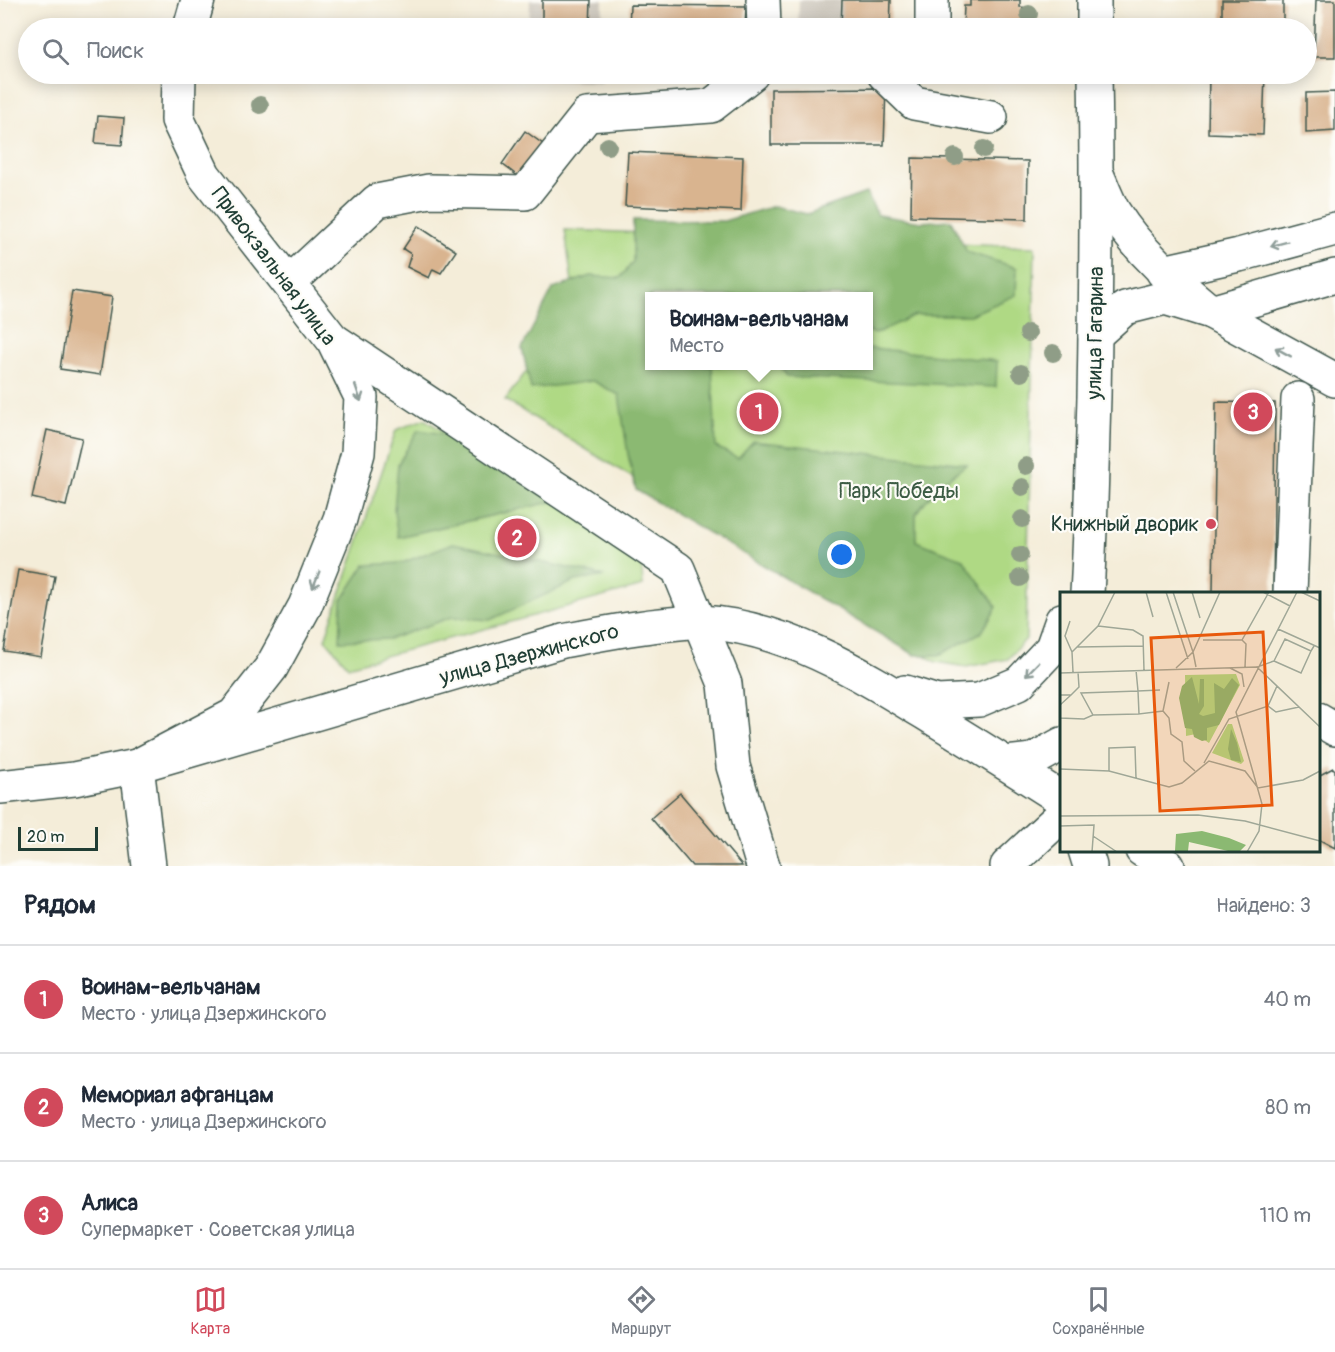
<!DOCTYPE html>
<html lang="ru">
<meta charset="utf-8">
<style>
:root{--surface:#fff;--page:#f2f2f3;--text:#1f2937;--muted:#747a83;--line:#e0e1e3;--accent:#d1495b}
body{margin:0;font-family:Pangolin,sans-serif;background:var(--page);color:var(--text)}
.scale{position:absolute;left:18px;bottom:15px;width:80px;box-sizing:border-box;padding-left:6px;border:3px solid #1f3d34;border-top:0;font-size:16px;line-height:21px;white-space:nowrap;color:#1f3d34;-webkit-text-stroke:4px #fdfcf7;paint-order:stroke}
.you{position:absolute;left:842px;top:555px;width:21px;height:21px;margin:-15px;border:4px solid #fff;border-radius:50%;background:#1a73e8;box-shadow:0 0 0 9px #1a73e833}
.badge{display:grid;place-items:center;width:39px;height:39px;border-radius:50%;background:var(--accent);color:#fff;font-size:20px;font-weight:700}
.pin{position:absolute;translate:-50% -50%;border:3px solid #fff;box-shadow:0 2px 6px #0006}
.popup{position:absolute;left:645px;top:292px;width:228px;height:78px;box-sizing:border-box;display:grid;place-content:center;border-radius:0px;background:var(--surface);filter:drop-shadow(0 2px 4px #0005);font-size:20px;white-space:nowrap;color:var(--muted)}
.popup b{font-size:22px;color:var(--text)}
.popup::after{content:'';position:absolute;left:50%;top:100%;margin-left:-12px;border:12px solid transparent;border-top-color:var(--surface)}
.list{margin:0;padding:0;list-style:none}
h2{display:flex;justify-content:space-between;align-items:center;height:78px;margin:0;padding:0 24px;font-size:26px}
h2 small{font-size:20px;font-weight:400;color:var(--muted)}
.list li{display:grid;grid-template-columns:39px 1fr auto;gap:18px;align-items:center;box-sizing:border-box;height:108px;padding:0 24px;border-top:2px solid var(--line)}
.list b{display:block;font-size:22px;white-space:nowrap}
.list p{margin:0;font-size:20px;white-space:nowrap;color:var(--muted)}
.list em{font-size:20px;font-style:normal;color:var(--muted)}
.icon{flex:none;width:33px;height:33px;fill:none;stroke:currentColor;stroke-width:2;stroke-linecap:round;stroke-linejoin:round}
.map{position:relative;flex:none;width:1335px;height:866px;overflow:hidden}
.search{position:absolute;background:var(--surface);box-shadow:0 3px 15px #0003;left:18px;right:18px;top:18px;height:66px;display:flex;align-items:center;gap:15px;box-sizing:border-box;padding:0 21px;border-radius:33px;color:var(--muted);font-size:22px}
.sheet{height:402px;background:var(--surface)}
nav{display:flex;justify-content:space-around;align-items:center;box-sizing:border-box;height:84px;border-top:2px solid var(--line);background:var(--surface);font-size:16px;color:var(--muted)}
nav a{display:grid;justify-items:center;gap:3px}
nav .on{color:var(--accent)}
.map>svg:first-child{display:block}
.industrial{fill:#c9c3b8}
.green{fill:#afd984;stroke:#678b5c;stroke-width:1.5;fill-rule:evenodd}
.forest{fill:#8bb972;stroke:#557b53;stroke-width:1.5}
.building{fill:#d9b48f}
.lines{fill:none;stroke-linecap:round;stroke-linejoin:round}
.minor-casing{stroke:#3f574d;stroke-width:36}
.major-casing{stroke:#3f574d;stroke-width:36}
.minor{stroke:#fff;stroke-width:33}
.major{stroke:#fff;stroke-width:33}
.tree{fill:#8f9d87}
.oneway{stroke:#8f9e9a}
.poi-dot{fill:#d1495b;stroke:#fdfcf7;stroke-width:2}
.labels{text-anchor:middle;stroke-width:4.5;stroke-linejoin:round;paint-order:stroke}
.street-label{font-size:21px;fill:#1f3d34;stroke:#fdfcf7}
.park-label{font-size:21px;fill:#3c5c44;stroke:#fdfcf7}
.poi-label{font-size:21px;fill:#1f3d34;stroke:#fdfcf7;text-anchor:end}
.inset-road{fill:none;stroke:#9fa797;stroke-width:1.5}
.view{fill:#e8590c;fill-opacity:0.15;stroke:#e8590c;stroke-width:3}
.inset-edge{fill:none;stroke:#1f3d34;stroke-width:3}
</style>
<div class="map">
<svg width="1335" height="866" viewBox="0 0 1335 866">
<rect width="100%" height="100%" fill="#fdfcf7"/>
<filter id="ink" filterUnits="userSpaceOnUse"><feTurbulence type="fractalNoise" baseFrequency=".0167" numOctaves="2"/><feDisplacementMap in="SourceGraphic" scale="12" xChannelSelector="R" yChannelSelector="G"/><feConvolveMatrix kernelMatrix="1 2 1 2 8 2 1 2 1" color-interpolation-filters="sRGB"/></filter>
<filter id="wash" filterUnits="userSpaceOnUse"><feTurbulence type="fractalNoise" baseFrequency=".008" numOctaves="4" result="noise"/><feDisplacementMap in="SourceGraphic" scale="24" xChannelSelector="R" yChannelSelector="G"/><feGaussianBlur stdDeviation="1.35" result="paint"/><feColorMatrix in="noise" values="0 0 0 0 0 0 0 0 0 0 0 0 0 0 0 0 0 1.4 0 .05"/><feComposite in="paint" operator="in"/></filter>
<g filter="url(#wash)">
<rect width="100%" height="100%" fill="#f4edd9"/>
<g class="industrial">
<path d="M530,0H603L602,28H529Z"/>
<path d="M799,0H888L887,28H798Z"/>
<path d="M528,74H602V81L528,79Z"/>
</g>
<g class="green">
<path d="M565,230L1035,247L1026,639L1008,659L966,667L936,662L505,400L575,306ZM650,296H868V366H650Z"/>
<path d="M424,419L641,556L643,586L348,666L325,639L396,430Z"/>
</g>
<g class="forest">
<path d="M866,193L878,215L921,222L951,220L967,252L1017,268L1016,295L970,315H915L875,334L869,331L868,296H650V366H712L716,447L738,458L753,441L967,464L938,486L916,513V541L963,559L997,607L982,632L939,655H915L636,490L628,454L619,395L593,381L531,389L522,348L553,289L590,276L620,278L633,262V220L724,221L774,206L807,214Z"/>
<path d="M869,348L997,361L996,387L787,377L780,366H868Z"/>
<path d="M418,430L458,436L556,501L398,537L394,511L398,464Z"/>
<path d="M453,543L605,576L575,581L490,620L452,617L390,639L340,641L342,600L365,565L402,563Z"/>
</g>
<g id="blocks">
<g class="building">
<path d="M542,0H591L590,28H542Z"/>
<path d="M842,0H891L890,28H841Z"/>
<path d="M970,0H1020V7L1028,8L1027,28H963L964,6H970Z"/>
<rect x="1222" y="0" width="61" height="28"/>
<path d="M1316,0H1335V57H1314Z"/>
<path d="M630,5L746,6L745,28H629Z"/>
<path d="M271,18L291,28H266Z"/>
<path d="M262,74H285L280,83Z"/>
<path d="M1209,74H1265L1263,135L1208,133Z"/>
<path d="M886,88L884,145H771V89Z"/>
<path d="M1335,92V131L1306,133V93Z"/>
<path d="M98,116L124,118L122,145L95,143Z"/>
<path d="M525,131L547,147L523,180L502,164Z"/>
<path d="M628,152L743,157L741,211L625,206Z"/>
<path d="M912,158L1028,161L1027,219L911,216Z"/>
<path d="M418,226L456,251L441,273L433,269L429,278L407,267L411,254L403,249Z"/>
<path d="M72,291L112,297L100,375L60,369Z"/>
<path d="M1216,402L1275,403L1273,593H1213Z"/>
<path d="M47,430L82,438L66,506L32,498Z"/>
<path d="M18,570L55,576L41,657L4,651Z"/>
<path d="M1333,768L1335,770V848L1318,839V776Z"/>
<path d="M680,793L742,866H692L651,818Z"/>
</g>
</g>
</g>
<g filter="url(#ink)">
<use href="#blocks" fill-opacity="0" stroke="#3f574d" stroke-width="1.5"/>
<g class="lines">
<g class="minor-casing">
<g id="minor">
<path d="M763,0L764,28"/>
<path d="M190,28L198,0"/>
<path d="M932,28V0"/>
<path d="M884,74L914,103L991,117"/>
<path d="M1097,174C1102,186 1107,200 1114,212C1139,252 1175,282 1211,312L1335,276"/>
<path d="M1163,272L1239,255L1335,229"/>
<path d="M289,283L377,201L429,191L525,193L587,115L711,106L752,74"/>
<path d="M1095,335L1125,308L1165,298L1211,312L1335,380"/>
<path d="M335,341L678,569L725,684L733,766L763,866"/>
<path d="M1290,593L1298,399"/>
<path d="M1318,719L1335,729"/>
<path d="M1085,850L1090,866"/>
<path d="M149,866L137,766L234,715L271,668L305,606L340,519L358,453L361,397L333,340L204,175L178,120L179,74"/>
<path d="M1007,866L1062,815"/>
</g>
</g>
<g class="major-casing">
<g id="major">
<path d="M1094,0V28"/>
<path d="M1087,593C1091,528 1092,463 1094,397C1096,289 1097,181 1095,74"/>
<path d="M905,692L937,702L979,700L1019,683L1052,648L1062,620"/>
<path d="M1006,763L1033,760L1062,744"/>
<path d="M0,787L74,779L137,766L563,641C599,634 634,627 670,624C681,623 692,621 702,622C787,627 861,674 931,717C975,744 1018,771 1062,799"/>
<path d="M1142,850L1168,866"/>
</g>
</g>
<use href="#minor" class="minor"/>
<use href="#major" class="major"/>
</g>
<g class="tree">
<circle cx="1029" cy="14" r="9"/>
<circle cx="260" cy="105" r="9"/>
<circle cx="608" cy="146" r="9"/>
<circle cx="984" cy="149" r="9"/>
<circle cx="955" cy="157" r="9"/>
<circle cx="1028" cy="333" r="9"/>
<circle cx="1053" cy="353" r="9"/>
<circle cx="1021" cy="373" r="9"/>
<circle cx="1026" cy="466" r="9"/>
<circle cx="1022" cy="487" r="9"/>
<circle cx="1022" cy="519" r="9"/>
<circle cx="1020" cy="555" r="9"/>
<circle cx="1020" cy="578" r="9"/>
</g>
<defs><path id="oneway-shaft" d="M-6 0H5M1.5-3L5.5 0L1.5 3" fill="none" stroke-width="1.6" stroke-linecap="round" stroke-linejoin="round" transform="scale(1.5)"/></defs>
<g class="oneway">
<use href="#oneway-shaft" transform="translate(1279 244) rotate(165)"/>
<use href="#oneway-shaft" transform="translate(1283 352) rotate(-151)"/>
<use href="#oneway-shaft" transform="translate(358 393) rotate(71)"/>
<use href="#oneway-shaft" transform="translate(316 580) rotate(112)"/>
<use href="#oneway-shaft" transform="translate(1032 669) rotate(134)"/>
</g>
</g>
<circle class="poi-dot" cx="1211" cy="524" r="6"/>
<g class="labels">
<g class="street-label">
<text transform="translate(274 266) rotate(53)" y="7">Привокзальная улица</text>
<text transform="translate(1095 333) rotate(-89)" y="7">улица Гагарина</text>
<text transform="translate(529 654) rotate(-15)" y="7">улица Дзержинского</text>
</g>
<g class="park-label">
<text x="899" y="498">Парк Победы</text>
</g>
<g class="poi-label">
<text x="1199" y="531">Книжный дворик</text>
</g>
</g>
<g transform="translate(1060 592)">
<rect width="260" height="260" fill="#f4edd9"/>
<path d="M176,82L180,93L149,151L136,142L126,144L125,83ZM168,132H172L184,169L181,172L152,161Z" fill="#afd984"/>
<path d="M132,85L139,112L140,87H144V114L139,122L143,124L155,121L154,91L164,97L172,86L179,93L159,133L147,136V148L142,149L134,145L132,137L125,136L119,106L122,94ZM171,137L177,151L181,170L171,168L168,157ZM142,239L169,246L186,253L180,259H168L129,250L128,259H115L116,242Z" fill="#8bb972"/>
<path class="inset-road" d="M86,0L93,25M106,0L128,67M113,0L133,60L116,76M132,0L140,26M203,0L230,14M241,0L260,9M10,29L5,44L12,60M38,34L73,38L83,44L84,78M218,37L260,56M143,48H182L209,0M182,48L186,52L185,75M254,54L251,59L225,47L214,69L197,75L260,135M17,55L83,54M214,69L241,81L251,59M136,75L133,60L160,0M170,76L182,82L184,95M76,78L78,99L100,98M13,80L12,60L38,34L55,0M0,81L197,75M0,103H11L19,95L18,80M11,103L0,113V126L24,127L33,123M208,114L217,94M103,119L109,126L111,142L122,150L124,169L135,179M79,122L33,123L21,101L78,99L79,122L103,119L109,90M144,171L169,127L208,114L216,120L239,115M0,177L49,179L109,195L122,191L149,169L185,179L198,196L243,188L260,179M49,179V156L75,155L76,186M0,224L138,223L185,229L260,249M0,234L34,233L32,260M33,244L57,260M187,260L199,239L202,212L176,120L237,0"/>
<path class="view" d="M203,40L212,213L100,219L91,46Z"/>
<rect width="260" height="260" class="inset-edge"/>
</g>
</svg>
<div class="scale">20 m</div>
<div class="you"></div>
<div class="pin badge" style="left:759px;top:412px">1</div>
<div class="popup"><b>Воинам-вельчанам</b>Место</div>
<div class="pin badge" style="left:517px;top:538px">2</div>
<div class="pin badge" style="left:1253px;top:412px">3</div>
<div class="search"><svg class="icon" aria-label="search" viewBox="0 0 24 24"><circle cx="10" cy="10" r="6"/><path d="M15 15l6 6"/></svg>Поиск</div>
</div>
<section class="sheet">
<h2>Рядом<small>Найдено: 3</small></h2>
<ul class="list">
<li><span class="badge">1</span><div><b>Воинам-вельчанам</b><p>Место · улица Дзержинского</p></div><em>40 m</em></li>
<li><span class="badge">2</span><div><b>Мемориал афганцам</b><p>Место · улица Дзержинского</p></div><em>80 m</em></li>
<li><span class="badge">3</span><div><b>Алиса</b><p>Супермаркет · Советская улица</p></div><em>110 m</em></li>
</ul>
</section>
<nav>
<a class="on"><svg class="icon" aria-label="map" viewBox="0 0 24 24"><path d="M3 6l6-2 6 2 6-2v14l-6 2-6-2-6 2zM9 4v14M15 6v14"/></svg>Карта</a>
<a><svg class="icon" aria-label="directions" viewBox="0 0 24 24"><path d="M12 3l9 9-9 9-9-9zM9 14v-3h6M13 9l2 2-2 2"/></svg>Маршрут</a>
<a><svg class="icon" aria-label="saved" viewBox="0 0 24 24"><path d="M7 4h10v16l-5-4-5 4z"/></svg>Сохранённые</a>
</nav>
